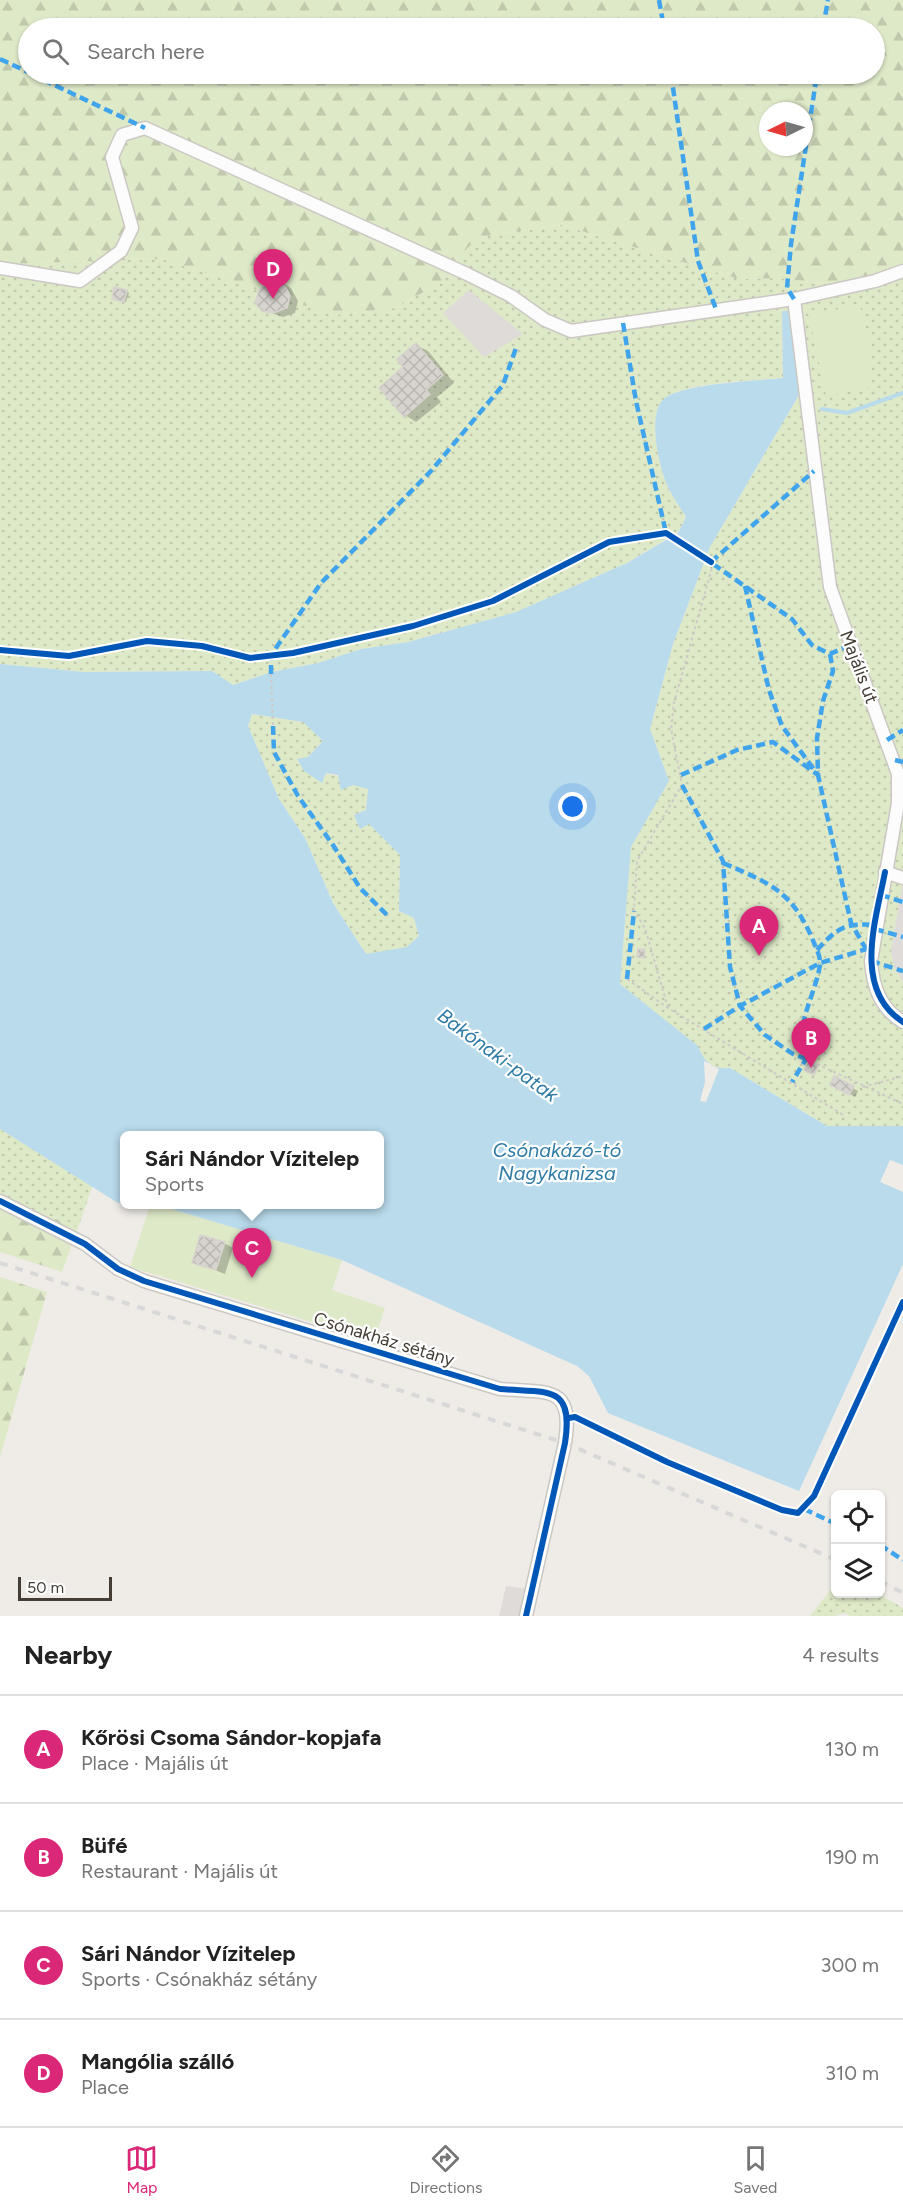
<!DOCTYPE html>
<meta charset="utf-8">
<style>
:root{--surface:#fff;--page:#f6f6f6;--text:#222;--muted:#767676;--line:#e0e0e0;--accent:#db2777}
body{margin:0;font-family:Figtree,sans-serif;background:var(--page);color:var(--text)}
.controls{position:absolute;right:18px;bottom:18px;display:grid;overflow:hidden;border-radius:9px;box-shadow:0 2px 4px #0004}
.controls button{width:54px;height:54px;display:grid;place-items:center;padding:0;border:0;border-bottom:2px solid var(--line);background:var(--surface);color:var(--text);font:30px sans-serif}
.compass{position:absolute;left:759px;top:102px;width:54px;height:54px;border-radius:50%;background:var(--surface);box-shadow:0 2px 4px #0004;rotate:265deg}
.scale{position:absolute;left:18px;bottom:15px;width:94px;box-sizing:border-box;padding-left:6px;border:3px solid #443d35;border-top:0;font-size:16px;line-height:21px;white-space:nowrap;color:#443d35;-webkit-text-stroke:4px #fff;paint-order:stroke}
.you{position:absolute;left:573px;top:807px;width:21px;height:21px;margin:-15px;border:4px solid #fff;border-radius:50%;background:#1a73e8;box-shadow:0 0 0 9px #1a73e833}
.badge{display:grid;place-items:center;width:39px;height:39px;border-radius:50%;background:var(--accent);color:#fff;font-size:20px;font-weight:700}
.pin{position:absolute;translate:-50% -50px;filter:drop-shadow(0 2px 3px #0008)}
.pin::after{content:'';position:absolute;top:32px;width:21px;height:18px;background:inherit;clip-path:polygon(0 0,100% 0,50% 100%)}
.popup{position:absolute;left:120px;top:1131px;width:264px;height:78px;box-sizing:border-box;display:grid;place-content:center;border-radius:9px;background:var(--surface);filter:drop-shadow(0 2px 4px #0005);font-size:20px;white-space:nowrap;color:var(--muted)}
.popup b{font-size:22px;color:var(--text)}
.popup::after{content:'';position:absolute;left:50%;top:100%;margin-left:-12px;border:12px solid transparent;border-top-color:var(--surface)}
.list{margin:0;padding:0;list-style:none}
h2{display:flex;justify-content:space-between;align-items:center;height:78px;margin:0;padding:0 24px;font-size:26px}
h2 small{font-size:20px;font-weight:400;color:var(--muted)}
.list li{display:grid;grid-template-columns:39px 1fr auto;gap:18px;align-items:center;box-sizing:border-box;height:108px;padding:0 24px;border-top:2px solid var(--line)}
.list b{display:block;font-size:22px;white-space:nowrap}
.list p{margin:0;font-size:20px;white-space:nowrap;color:var(--muted)}
.list em{font-size:20px;font-style:normal;color:var(--muted)}
.icon{flex:none;width:33px;height:33px;fill:none;stroke:currentColor;stroke-width:2;stroke-linecap:round;stroke-linejoin:round}
.map{position:relative;flex:none;width:903px;height:1616px;overflow:hidden}
.search{position:absolute;background:var(--surface);box-shadow:0 2px 4px #0004;left:18px;right:18px;top:18px;height:66px;display:flex;align-items:center;gap:15px;box-sizing:border-box;padding:0 21px;border-radius:33px;color:var(--muted);font-size:22px}
.sheet{height:510px;background:var(--surface)}
nav{display:flex;justify-content:space-around;align-items:center;box-sizing:border-box;height:84px;border-top:2px solid var(--line);background:var(--surface);font-size:16px;color:var(--muted)}
nav a{display:grid;justify-items:center;gap:3px}
nav .on{color:var(--accent)}
.map>svg:first-child{display:block}
.green{fill:url(#green-dots)}
.forest{fill:url(#forest-firs);fill-rule:evenodd}
.pitch{fill:#dee9c8}
.parking{fill:#dedbd8}
.water{fill:#b9dbec;fill-rule:evenodd}
.pier{fill:#efece8}
.shadow{fill:#0003}
.lines{fill:none;stroke-linecap:round;stroke-linejoin:round}
.stream{stroke:#b9dbec;stroke-width:4}
.building{fill:url(#building-cross-hatch);stroke:#d7d3ce;stroke-width:1.5}
.street-casing{stroke:#cbc8c4;stroke-width:15}
.path{stroke:#cdcac7;stroke-width:2;stroke-dasharray:3 3;stroke-linecap:butt}
.street{stroke:#fdfcfc;stroke-width:12}
.rail{stroke:#d9d8d8;stroke-width:4;stroke-dasharray:8 8;stroke-linecap:butt}
.quiet{stroke:#3fa4eb;stroke-width:4.5;stroke-dasharray:9 4.5;stroke-linecap:butt}
.cycleway-casing{stroke:#fff;stroke-width:10}
.cycleway{stroke:#0057b8;stroke-width:6}
.labels{text-anchor:middle;stroke-width:4.5;stroke-linejoin:round;paint-order:stroke}
.street-label{font-size:18px;fill:#443d35;stroke:#fff}
.water-label{font-size:20px;font-style:italic;fill:#2f7ba5;stroke:#fff}
</style>
<div class="map">
<svg width="903" height="1616" viewBox="0 0 903 1616">
<defs>
<pattern id="green-dots" width="8" height="8" patternUnits="userSpaceOnUse" patternTransform="scale(1.5)"><rect width="8" height="8" fill="#dee9c8"/><path d="M2 2h.1M6 6h.1" fill="none" stroke="#c0c9ac" stroke-width="1.8" stroke-linecap="round"/></pattern>
<pattern id="forest-firs" width="22" height="20" patternUnits="userSpaceOnUse" patternTransform="scale(1.5)"><rect width="22" height="20" fill="#dee9c8"/><path d="M5 1l3.5 6h-7zM16 11l3.5 6h-7z" fill="#c0c9ac"/></pattern>
<pattern id="building-cross-hatch" width="8" height="8" patternUnits="userSpaceOnUse" patternTransform="scale(1.5)"><rect width="8" height="8" fill="#d7d3cf"/><path d="M0 0l8 8M0 8l8-8" fill="none" stroke="#bab6b2"/></pattern>
</defs>
<rect width="100%" height="100%" fill="#efece8"/>
<g class="green">
<path d="M562,225L739,279L778,278L848,286L903,263V1126H827L730,1068C712,1070 704,1062 697,1046L620,984L631,847L669,781L650,729L673,644L710,547L803,388L788,311H782L783,378C755,381 687,382 666,398C646,412 659,466 667,485C672,496 680,507 686,517L678,532L627,563L516,612L408,642L361,649L318,663L272,672L233,685L211,671L84,672L0,664V264L163,259L334,315L395,308L440,283L460,255L479,237Z"/>
<path d="M252,714L303,722L323,741L308,757L322,782L326,773C341,776 353,784 368,789L366,810L354,815L360,829L368,823L400,855L399,911L414,918L419,936L407,948L366,954L333,903L305,838L279,799L248,726Z"/>
<path d="M0,1129L93,1185L78,1228L0,1196Z"/>
<path d="M835,1584L836,1594H879L903,1608V1616H850L845,1613L834,1616H810Z"/>
</g>
<g class="forest">
<path d="M0,0H903V263L848,286L778,278L739,279L562,225L479,237L460,255L440,283L395,308L334,315L163,259L0,264ZM28,28H874V74H28ZM768,111H804V147H768Z"/>
<path d="M0,1196L78,1228L62,1272L0,1252Z"/>
<path d="M0,1277L47,1292L0,1457Z"/>
</g>
<g class="pitch">
<path d="M860,305L872,352L868,388L826,396L809,315Z"/>
<path d="M150,1205H158L342,1260L332,1290L385,1308L374,1341L130,1267Z"/>
</g>
<g class="parking">
<path d="M469,290L523,334L484,357L443,313Z"/>
<path d="M903,880V982L894,967L891,951Z"/>
<path d="M506,1586L526,1589L520,1616H499Z"/>
</g>
<path class="water" d="M782,311H788L803,388L710,547L673,644L650,729L669,781L631,847L620,984L698,1046C704,1062 712,1070 730,1068L827,1126H903V1165L890,1160L880,1182L903,1192V1264L799,1491L608,1413L589,1376L577,1366L342,1260L158,1205L380,1204V1136H124V1203H118L0,1129V664L84,672L212,671L233,685L272,672L318,663L361,649L408,642L516,612L627,563L678,533L686,517C680,507 672,496 667,485C659,466 646,412 665,398C685,383 756,381 783,378ZM252,714L303,722L323,741L308,757L297,759L304,771L322,783L326,773L338,775L341,790L353,785L368,789L366,810L354,815L360,829L369,824L400,855L399,911L414,918L419,936L407,947L366,954L333,903L305,838L279,799L248,726Z"/>
<path class="pier" d="M704,1061L719,1069L706,1102L700,1101L705,1082Z"/>
<g class="shadow">
<path d="M282,282L291,288L298,301L295,313L283,317L263,310Z"/>
<path d="M126,291L129,293L126,302L116,300Z"/>
<path d="M416,345L428,351L454,383L437,397L441,402L416,422L405,415V367Z"/>
<path d="M835,1078L858,1091L855,1097L832,1084Z"/>
<path d="M224,1243L233,1248L225,1274L194,1262Z"/>
</g>
<g class="lines">
<path class="stream" d="M822,409L847,413L903,393"/>
</g>
<g class="building">
<path d="M269,281H282L290,295L287,308L273,313L262,311L255,303L259,290Z"/>
<path d="M114,287L127,290L124,302L112,299Z"/>
<path d="M416,343L443,375L426,390L430,394L404,417L379,388L403,367L397,359Z"/>
<path d="M638,949H645L644,958L637,957Z"/>
<path d="M809,1061L818,1066L814,1075L804,1070Z"/>
<path d="M834,1076L854,1086L849,1095L830,1085Z"/>
<path d="M200,1235L225,1242L216,1270L192,1263Z"/>
</g>
<g class="lines">
<g class="street-casing">
<g id="street">
<path d="M0,268L80,281L121,251L132,228L112,157L122,135L145,128L467,274L511,296L545,320L571,331L794,299L875,281L903,271"/>
<path d="M794,299L830,587L898,774V803L871,961C873,987 880,1008 903,1022"/>
<path d="M885,872L903,878"/>
<path d="M0,1201L85,1244L118,1269L144,1281L500,1389C548,1393 574,1384 565,1443L526,1616"/>
</g>
</g>
<g class="path">
<path d="M271,674L273,726"/>
<path d="M627,979L668,1008L845,1116"/>
<path d="M668,1008L645,928L634,911L637,861L682,785L671,729L674,703L713,564L711,562"/>
<path d="M806,1059L903,1104"/>
<path d="M863,1087L903,1076"/>
</g>
<use href="#street" class="street"/>
<g class="rail">
<path d="M0,1263L565,1443L836,1560"/>
<path d="M880,1581L903,1593"/>
</g>
<g class="quiet">
<path d="M659,0L664,28"/>
<path d="M823,28L828,0"/>
<path d="M0,59L28,72"/>
<path d="M31,74L145,128"/>
<path d="M671,74L698,261L716,309"/>
<path d="M794,299L787,288L791,244L817,74"/>
<path d="M623,323L636,401L666,533"/>
<path d="M711,562L814,471"/>
<path d="M713,564L792,619L812,645L830,654L850,645"/>
<path d="M830,654L833,671L823,701L817,738L818,775L851,923L866,949"/>
<path d="M271,674V655L321,583L431,471L503,385L516,348"/>
<path d="M273,726L274,752L298,796L333,845L360,888L387,915"/>
<path d="M887,740L903,730"/>
<path d="M895,760L903,762"/>
<path d="M681,775L737,750L773,742L818,775L782,726L769,690L745,586"/>
<path d="M682,785L723,861L730,967L740,1006L765,1035L793,1054L806,1059"/>
<path d="M723,863C769,883 791,890 812,938C815,946 821,956 820,965C815,997 793,1026 806,1059L792,1082"/>
<path d="M881,895L903,902"/>
<path d="M875,929L903,937"/>
<path d="M817,950C838,927 845,923 876,925"/>
<path d="M871,961L903,971"/>
<path d="M627,979L634,911"/>
<path d="M704,1029L740,1006L820,963L870,948"/>
<path d="M804,1509L836,1524"/>
<path d="M880,1545L903,1560"/>
</g>
<g class="cycleway-casing">
<g id="cycleway">
<path d="M0,650L69,656L147,641L202,646L250,658L293,653L413,626L493,601L609,542L666,533L711,562"/>
<path d="M885,872C876,920 852,989 903,1022"/>
<path d="M0,1201L85,1244L118,1269L144,1281L500,1389C548,1393 574,1384 565,1443L526,1616"/>
<path d="M569,1418L575,1417L667,1462L782,1510L798,1513L814,1496L903,1302"/>
</g>
</g>
<use href="#cycleway" class="cycleway"/>
</g>
<g class="labels">
<g class="street-label">
<text transform="translate(859 667) rotate(69)" y="6">Majális út</text>
<text transform="translate(384 1339) rotate(17)" y="6">Csónakház sétány</text>
</g>
<g class="water-label">
<text transform="translate(498 1055) rotate(36)" y="7">Bakónaki-patak</text>
<text x="557" y="1157">Csónakázó-tó<tspan x="557" dy="23">Nagykanizsa</tspan></text>
</g>
</g>
</svg>
<div class="controls">
<button><svg class="icon" aria-label="locate" viewBox="0 0 24 24"><circle cx="12" cy="12" r="6"/><path d="M12 2v4M12 18v4M2 12h4M18 12h4"/></svg></button>
<button><svg class="icon" aria-label="layers" viewBox="0 0 24 24"><path d="M12 4l9 5-9 5-9-5zM3 14l9 5 9-5"/></svg></button>
</div>
<svg class="compass" viewBox="-18 -18 36 36"><path d="M0-13l5 13h-10z" fill="#e53935"/><path d="M0 13l5-13h-10z" fill="#767676"/></svg>
<div class="scale">50 m</div>
<div class="you"></div>
<div class="pin badge" style="left:759px;top:956px">A</div>
<div class="pin badge" style="left:811px;top:1068px">B</div>
<div class="pin badge" style="left:252px;top:1278px">C</div>
<div class="popup"><b>Sári Nándor Vízitelep</b>Sports</div>
<div class="pin badge" style="left:273px;top:299px">D</div>
<div class="search"><svg class="icon" aria-label="search" viewBox="0 0 24 24"><circle cx="10" cy="10" r="6"/><path d="M15 15l6 6"/></svg>Search here</div>
</div>
<section class="sheet">
<h2>Nearby<small>4 results</small></h2>
<ul class="list">
<li><span class="badge">A</span><div><b>Kőrösi Csoma Sándor-kopjafa</b><p>Place · Majális út</p></div><em>130 m</em></li>
<li><span class="badge">B</span><div><b>Büfé</b><p>Restaurant · Majális út</p></div><em>190 m</em></li>
<li><span class="badge">C</span><div><b>Sári Nándor Vízitelep</b><p>Sports · Csónakház sétány</p></div><em>300 m</em></li>
<li><span class="badge">D</span><div><b>Mangólia szálló</b><p>Place</p></div><em>310 m</em></li>
</ul>
</section>
<nav>
<a class="on"><svg class="icon" aria-label="map" viewBox="0 0 24 24"><path d="M3 6l6-2 6 2 6-2v14l-6 2-6-2-6 2zM9 4v14M15 6v14"/></svg>Map</a>
<a><svg class="icon" aria-label="directions" viewBox="0 0 24 24"><path d="M12 3l9 9-9 9-9-9zM9 14v-3h6M13 9l2 2-2 2"/></svg>Directions</a>
<a><svg class="icon" aria-label="saved" viewBox="0 0 24 24"><path d="M7 4h10v16l-5-4-5 4z"/></svg>Saved</a>
</nav>
